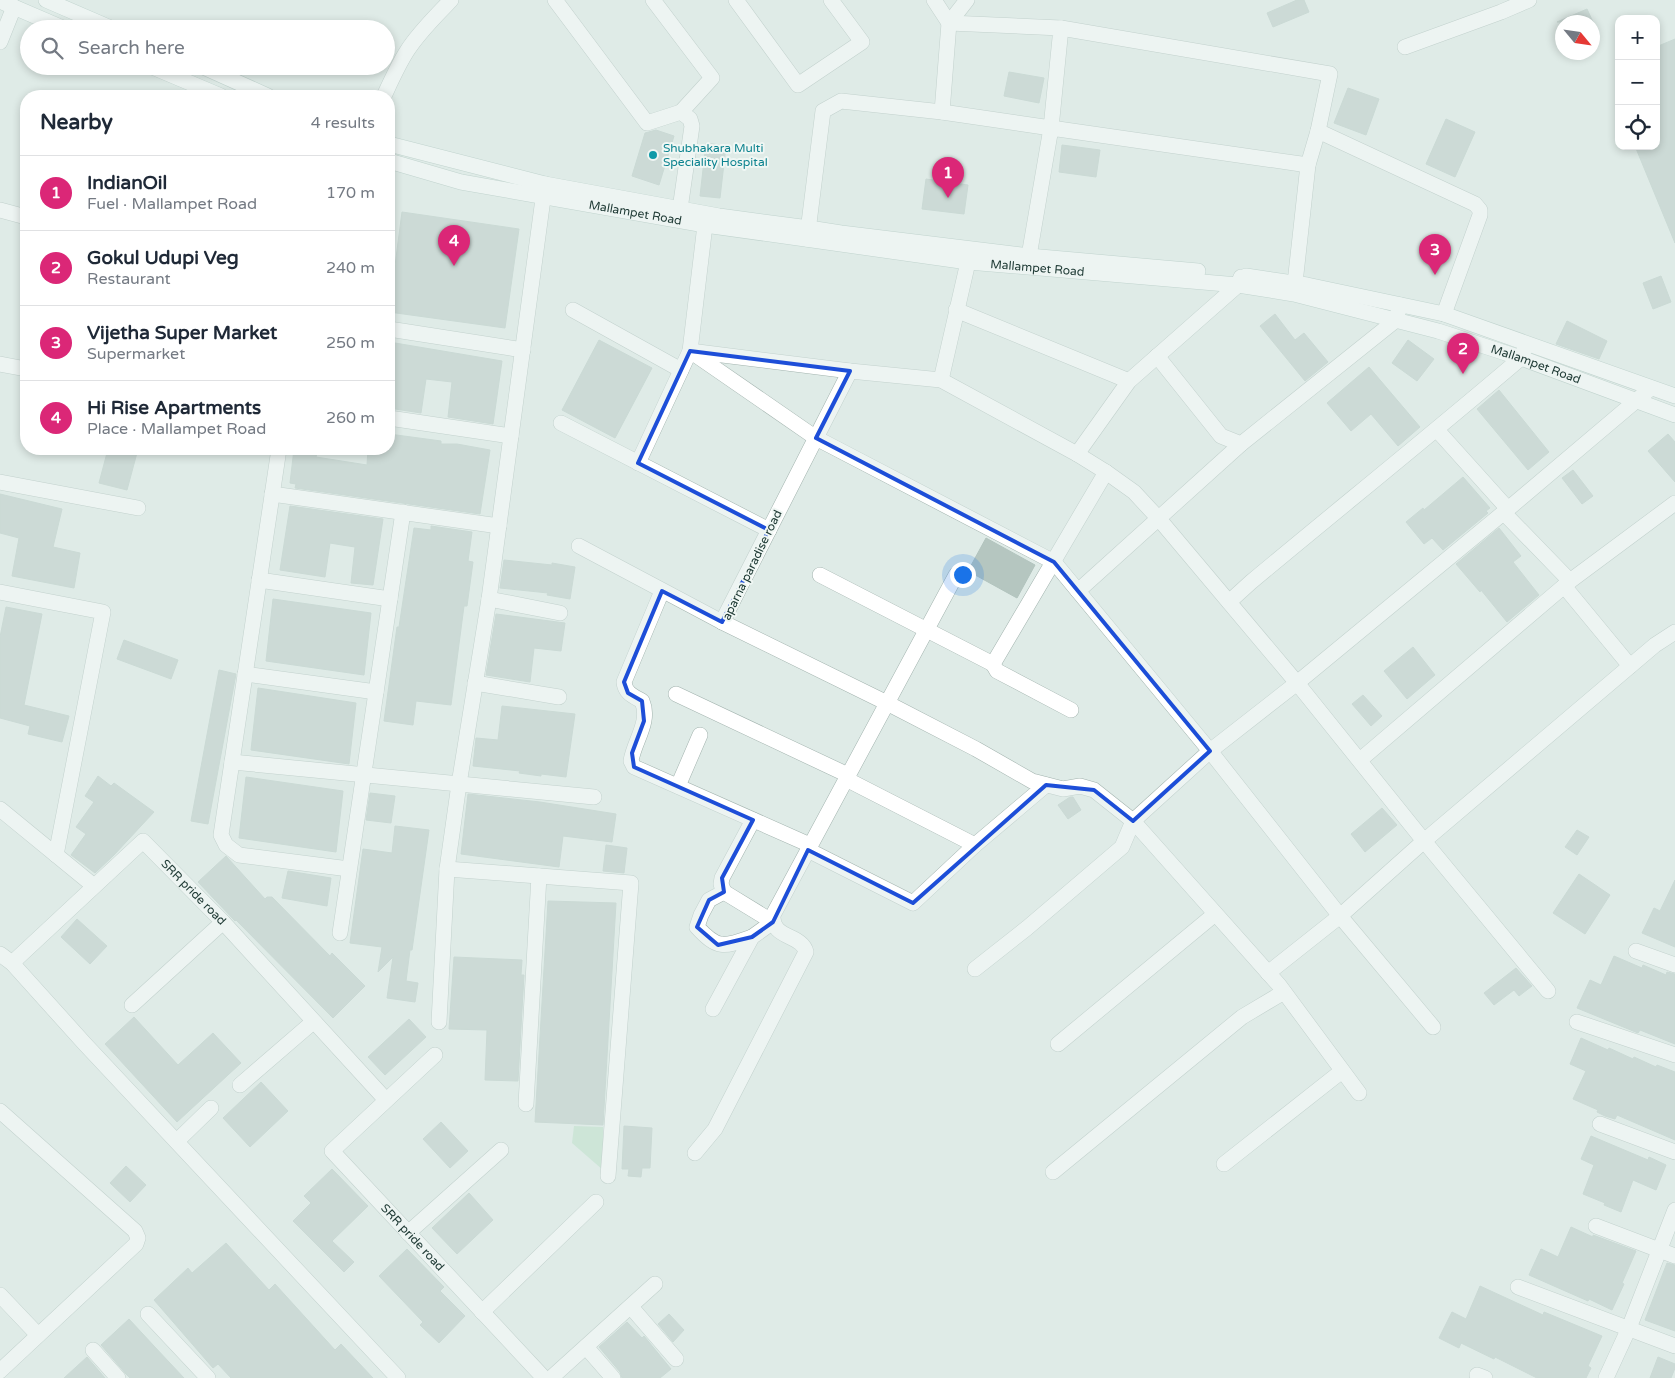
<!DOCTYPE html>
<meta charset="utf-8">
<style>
:root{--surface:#fff;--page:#f2f2f3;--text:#1f2937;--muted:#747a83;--line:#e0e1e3;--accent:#db2777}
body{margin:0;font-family:"Varela Round",sans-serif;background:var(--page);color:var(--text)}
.controls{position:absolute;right:15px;top:15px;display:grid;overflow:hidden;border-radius:10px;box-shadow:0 2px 8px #0003}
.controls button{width:45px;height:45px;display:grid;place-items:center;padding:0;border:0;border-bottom:1px solid var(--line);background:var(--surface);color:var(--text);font:25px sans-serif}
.compass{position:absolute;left:1555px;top:15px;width:45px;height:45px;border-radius:50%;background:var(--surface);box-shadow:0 2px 8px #0003;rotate:119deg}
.you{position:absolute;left:962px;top:574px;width:18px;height:18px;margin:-12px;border:4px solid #fff;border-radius:50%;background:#1a73e8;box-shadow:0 0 0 8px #1a73e833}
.badge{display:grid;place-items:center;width:32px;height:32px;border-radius:50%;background:var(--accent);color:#fff;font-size:16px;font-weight:700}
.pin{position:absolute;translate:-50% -41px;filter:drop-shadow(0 1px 2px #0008)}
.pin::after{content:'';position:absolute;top:26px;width:18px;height:15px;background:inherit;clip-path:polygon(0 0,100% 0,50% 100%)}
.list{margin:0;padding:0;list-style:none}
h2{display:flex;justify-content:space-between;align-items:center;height:65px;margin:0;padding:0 20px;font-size:21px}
h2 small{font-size:16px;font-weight:400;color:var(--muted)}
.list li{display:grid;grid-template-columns:32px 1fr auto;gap:15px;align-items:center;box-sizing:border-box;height:75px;padding:0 20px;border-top:1px solid var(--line)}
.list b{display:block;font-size:19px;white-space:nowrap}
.list p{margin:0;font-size:16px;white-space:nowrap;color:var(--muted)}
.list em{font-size:16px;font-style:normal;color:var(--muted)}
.icon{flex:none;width:28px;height:28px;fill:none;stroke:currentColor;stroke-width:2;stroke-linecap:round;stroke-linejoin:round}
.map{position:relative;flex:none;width:1675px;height:1378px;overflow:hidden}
.search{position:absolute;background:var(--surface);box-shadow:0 2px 8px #0003;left:20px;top:20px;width:375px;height:55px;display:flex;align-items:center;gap:12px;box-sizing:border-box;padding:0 18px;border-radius:28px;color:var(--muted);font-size:19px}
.panel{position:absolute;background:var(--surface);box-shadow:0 2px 8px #0003;left:20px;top:90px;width:375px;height:365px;border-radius:20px}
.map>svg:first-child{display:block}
.green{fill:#b8ddc4}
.building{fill:#b5c6c0;stroke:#b2c4be}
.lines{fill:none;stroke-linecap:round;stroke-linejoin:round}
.minor-casing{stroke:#a2b3ae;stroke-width:16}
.secondary-casing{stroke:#9eb7b0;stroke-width:16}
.minor{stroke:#fff;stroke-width:15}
.secondary{stroke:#fff;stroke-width:15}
.marked{fill:none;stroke:#1d4ed8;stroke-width:4;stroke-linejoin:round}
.culture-dot{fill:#0f9aa8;stroke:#f0f7f4;stroke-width:2}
.labels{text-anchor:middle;stroke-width:4;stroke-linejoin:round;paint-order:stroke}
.culture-label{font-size:12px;fill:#0d838f;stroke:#f0f7f4;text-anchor:start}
.street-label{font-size:12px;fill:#203b36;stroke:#f0f7f4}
</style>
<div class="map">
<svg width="1675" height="1378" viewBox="0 0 1675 1378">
<rect width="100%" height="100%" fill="#dfebe7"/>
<path class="green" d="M574,1126L603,1127V1170L572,1143Z"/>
<g class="building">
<path d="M1297,0H1304L1309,12L1273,27L1267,13Z"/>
<path d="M1587,9L1593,22H1557Z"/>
<path d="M1675,39V243L1635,146H1656V47Z"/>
<path d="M1009,72L1044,78L1039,103L1004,96Z"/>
<path d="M1348,88L1379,99L1366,135L1334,123Z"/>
<path d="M1446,119L1475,132L1455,177L1426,164Z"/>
<path d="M656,130L674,136L659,185L632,176L645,133Z"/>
<path d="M706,143L726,146L720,198L700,196Z"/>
<path d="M1062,145L1100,150L1096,177L1059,172Z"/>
<path d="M926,179L968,185L964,214L922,209Z"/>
<path d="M402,212L519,229L505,328L389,312Z"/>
<path d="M1661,276L1671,302L1653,309L1643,283Z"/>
<path d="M1275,314L1295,340L1304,333L1328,362L1305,381L1260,326Z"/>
<path d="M1567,321L1607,341L1599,359L1556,344Z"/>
<path d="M599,340L652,368L615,438L562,410Z"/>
<path d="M1408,340L1434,359L1417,381L1392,363Z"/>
<path d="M389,342L502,361L493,424L448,417L452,382L426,379L421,413L389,408Z"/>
<path d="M1369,367L1420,427L1398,446L1371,414L1351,431L1327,403Z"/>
<path d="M1499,390L1549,452L1528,470L1477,409Z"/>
<path d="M389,434L441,441V444H457L490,450L480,514L295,488L296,484L290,483L294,449H318L316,457L367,465L368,449H389Z"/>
<path d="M1668,434L1675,442V482L1648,451Z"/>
<path d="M108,449H138L127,490L99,483Z"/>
<path d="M1573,470L1593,496L1582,504L1562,478Z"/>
<path d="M1463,477L1490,508L1486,511L1488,513L1443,550L1432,538L1424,544L1406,522L1423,508L1424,510Z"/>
<path d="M0,494L62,509L53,547L80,553L74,588L12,576L19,538L0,533Z"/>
<path d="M290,506L383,519L373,585L351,583L355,547L342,545L330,543L325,577L280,570Z"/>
<path d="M431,526L472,532L468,561L473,562L467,606H464L451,705L416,701L413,725L384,721L397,627H399L414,528L431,530Z"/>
<path d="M1499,528L1521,556L1513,562L1539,595L1507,622L1481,590L1480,592L1456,564Z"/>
<path d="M986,538L1035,565L1017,598L968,571Z"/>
<path d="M504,560L552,565V563L575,567L570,599L547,595L548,593L500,588Z"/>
<path d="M273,599L371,613L364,675L266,661Z"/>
<path d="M6,607L42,614L24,705L69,716L62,742L28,734L30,726L0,718V637Z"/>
<path d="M496,614L565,623L561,651L534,648L530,682L486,675Z"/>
<path d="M124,640L178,660L171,679L117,659Z"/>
<path d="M1413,647L1435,675L1407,699L1384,671Z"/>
<path d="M219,670L236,674L208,824L191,821Z"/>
<path d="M258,688L356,703L349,764L251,750Z"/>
<path d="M1363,695L1382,716L1371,726L1352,704Z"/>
<path d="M502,706L575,714L566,777L541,774V776L519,773L520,771L473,766L476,738L498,740Z"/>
<path d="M98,776L111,786L114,783L154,812L114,855L95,873L71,855L86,834L76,827L94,802L85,796Z"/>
<path d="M246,777L343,791L336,852L239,838Z"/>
<path d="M370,793L395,796L391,823L366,820Z"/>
<path d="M468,794L540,802L616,814L612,842L563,836L559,867L461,854Z"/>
<path d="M1070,797H1073L1081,810L1068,819L1058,805Z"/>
<path d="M1382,808L1397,825L1365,852L1351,834Z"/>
<path d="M395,826L429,830L412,950H410L406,981L418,983L415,1002L387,998L393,957L378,972L382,947L350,943L363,849L392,853Z"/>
<path d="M1577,830L1589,837L1577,855L1565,847Z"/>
<path d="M606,845L627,848L624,873L603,871Z"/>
<path d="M226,856L265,899L267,897H272L330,956L332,953L365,986L333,1018L236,920L235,921L198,882Z"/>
<path d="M288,871L331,878L327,906L282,898Z"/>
<path d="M1579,874L1610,895L1585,934L1553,913Z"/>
<path d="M1675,880V947L1642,933L1654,908L1660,911Z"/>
<path d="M548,901L616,903L603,1125L535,1122Z"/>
<path d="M77,919L107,946L90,964L61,937Z"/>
<path d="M1614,956L1642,968L1643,965L1666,975L1667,972L1675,974V1044L1640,1030L1638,1033L1577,1008L1590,980L1601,985Z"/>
<path d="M454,957L522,960L521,975H524L518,1081L485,1080L487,1030L449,1029Z"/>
<path d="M1516,968L1532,986L1519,996L1514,990L1494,1005L1484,993Z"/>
<path d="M134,1017L178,1065L213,1033L241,1063L177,1122L105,1044Z"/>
<path d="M409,1019L426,1037L385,1075L368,1057Z"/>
<path d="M1581,1038L1608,1050L1609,1048L1633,1059L1634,1057L1656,1067L1657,1065L1675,1072V1140L1617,1115L1615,1119L1605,1116L1597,1112L1598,1110L1573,1099L1586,1071L1570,1064Z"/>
<path d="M261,1082L288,1111L250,1147L223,1118Z"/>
<path d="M441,1122L468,1151L450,1168L423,1139Z"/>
<path d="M624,1126L652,1128L650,1168H642L641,1177L628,1176L629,1169H622Z"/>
<path d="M1591,1136L1648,1160L1649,1157L1666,1165L1656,1190L1633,1180L1621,1212L1604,1205L1605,1203L1583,1194L1594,1165L1581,1159Z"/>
<path d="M126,1166L146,1185L130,1202L110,1183Z"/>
<path d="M332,1169L368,1206L332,1241L354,1262L344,1272L293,1221L311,1203L304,1196Z"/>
<path d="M469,1193L493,1220L457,1254L432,1228Z"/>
<path d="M1571,1227L1593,1237V1235L1636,1251L1622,1283L1624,1284L1612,1310L1589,1299L1588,1301L1529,1275L1541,1249L1558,1257Z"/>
<path d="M226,1243L269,1290L275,1284L335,1350L341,1344L373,1378H231L218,1364L213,1368L154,1300L188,1268L192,1273Z"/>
<path d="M407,1249L444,1287L440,1291L465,1316L439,1343L420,1325L423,1322L379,1276Z"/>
<path d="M1667,1263L1675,1265V1331L1645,1320Z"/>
<path d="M1480,1286L1543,1315L1544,1312L1602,1336L1588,1366L1591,1368L1586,1378H1537L1495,1357L1494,1359L1461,1343L1459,1348L1439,1338L1452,1312L1466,1319Z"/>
<path d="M669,1314L684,1330L673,1342L658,1324Z"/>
<path d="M129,1319L154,1346L184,1378H130L126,1374L101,1345Z"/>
<path d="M627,1322L642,1338L644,1336L671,1369L660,1378H622L620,1372L599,1347Z"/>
<path d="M87,1357L105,1378H64Z"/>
<path d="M1658,1357L1675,1364V1368L1671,1378H1650Z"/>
</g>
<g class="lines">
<g class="minor-casing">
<g id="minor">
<path d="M555,0L647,123L681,112L690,119L692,126L680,209"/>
<path d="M653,0L712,78L681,112"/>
<path d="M736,0L798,85L862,42L831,0"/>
<path d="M1061,28L1330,74L1318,131L1308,165L1295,283"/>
<path d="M0,42L14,7"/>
<path d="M1405,47L1501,12L1529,0"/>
<path d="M384,96C391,81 398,65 407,51C419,32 436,16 451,0"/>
<path d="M942,112L949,23L967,0"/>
<path d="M1318,131L1475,204L1480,210V215L1444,314"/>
<path d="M0,210L26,217"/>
<path d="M705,225L690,351L850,371L941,380L1077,454"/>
<path d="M807,239L823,111L841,101L942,112L1051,128L1061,28L949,23L934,0"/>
<path d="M1029,256L1051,128L1308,165"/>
<path d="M573,310L681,370"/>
<path d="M956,310L1129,381"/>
<path d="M389,329L523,350"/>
<path d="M1157,356L1221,436L1241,444L1396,320L1400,305"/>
<path d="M0,364L26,369"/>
<path d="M850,371L722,622L887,703L976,749L1032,781L1063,789L1080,786L1094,790L1133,821L1279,985L1359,1093"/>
<path d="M941,380L968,262"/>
<path d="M389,418L511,436"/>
<path d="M561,423L769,530"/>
<path d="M1437,430L1508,509"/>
<path d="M279,449L221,835L226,845L239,855L349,869"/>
<path d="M638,463L690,351L816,438L1054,562L1210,751L1340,916L1268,973"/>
<path d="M1106,472L1134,492L1159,519L1297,683L1424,841L1340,916L1433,1027"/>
<path d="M0,482L138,508"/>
<path d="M272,494L499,526"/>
<path d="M1504,513L1570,581"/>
<path d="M579,546L722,622"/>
<path d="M820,575L993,664"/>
<path d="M259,580L390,599"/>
<path d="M1564,586L1630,666"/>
<path d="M662,591L624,682C625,693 633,696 642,701C651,722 634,741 631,761L634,767L810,845"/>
<path d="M1078,591L1241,444"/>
<path d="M0,592L103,612L56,855"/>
<path d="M489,599L560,613"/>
<path d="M1229,602L1251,582C1341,507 1432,434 1521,358L1525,348"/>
<path d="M245,674L376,692"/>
<path d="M475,683L559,697"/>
<path d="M676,694L848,775"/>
<path d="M1071,710L997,671L993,664L1106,472L1077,454L1129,381L1238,285L1241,277"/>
<path d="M1360,760L1570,581L1675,503"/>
<path d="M232,762L594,797"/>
<path d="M846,779L975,845"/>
<path d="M678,786L700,735"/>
<path d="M0,809L94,886"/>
<path d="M808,850L913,903L975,845L1046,785"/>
<path d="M447,869L631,883L608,1176"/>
<path d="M724,892L709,900L701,915L697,927C718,950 724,947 752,937"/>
<path d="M340,933L403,512"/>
<path d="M1636,951L1675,965"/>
<path d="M0,954L12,963L84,1043L398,1378"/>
<path id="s1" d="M12,963L143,841L223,922L386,1100"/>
<path d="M975,969L1027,928L1122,847L1133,821L1210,751L1297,683L1508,509L1651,388"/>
<path d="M1548,991L1424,841L1655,645L1675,632"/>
<path d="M132,1005L223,922"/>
<path d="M713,1009L752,937L773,922L724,892L721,884L722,878L753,820"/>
<path d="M439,1022L447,869L459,784L489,599L545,184"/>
<path d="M1577,1022L1675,1055"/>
<path d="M1058,1044L1215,914"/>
<path id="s2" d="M435,1055L332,1151L544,1378"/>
<path d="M240,1085L313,1022"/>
<path d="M526,1104L539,876"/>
<path d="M0,1111L135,1231L138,1238L136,1244L0,1371"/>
<path d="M1600,1124L1675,1152"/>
<path d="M177,1141L211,1108"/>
<path d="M695,1153L715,1129L806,952C802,934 771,939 773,915L956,575"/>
<path d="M1224,1164L1342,1071"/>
<path d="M1053,1172L1242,1017L1284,992"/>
<path d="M1596,1226L1675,1256"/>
<path d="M408,1233L501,1150"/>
<path d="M1518,1287L1675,1346"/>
<path d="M0,1295L38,1335"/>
<path d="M631,1307L676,1359"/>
<path d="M482,1312L596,1202"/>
<path d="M148,1314L208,1378"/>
<path d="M586,1347L613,1378"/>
<path d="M93,1350L118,1378"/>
<path d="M1477,1375L1485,1378"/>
<path d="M551,1378L655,1284"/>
<path d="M1606,1378L1629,1328L1675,1210"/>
</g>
</g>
<g class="secondary-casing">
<g id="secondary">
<path d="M46,0L113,29"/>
<path d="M0,1L65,29"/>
<path d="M150,66L221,96"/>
<path d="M201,66L268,96"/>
<path d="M389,144L545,184L719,216L809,228L841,233L1029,256L1198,271"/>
<path id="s3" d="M389,161L461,182L705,225L968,262L1238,285L1294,294L1438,331L1521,358L1675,415"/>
<path d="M1246,276L1307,285L1444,314L1675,396"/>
</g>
</g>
<use href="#minor" class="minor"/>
<use href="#secondary" class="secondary"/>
</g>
<path d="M0 0H1675V1378H0ZM690,351L850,371L816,438L1054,562L1210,751L1133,821L1094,790L1046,785L913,903L808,850L773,922L752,937L718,945L697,927L709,900L724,892L722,878L753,820L634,767L632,753L644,721L642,701L628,693L624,682L662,591L722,622L769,530L638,463Z" fill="#dfebe7" fill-opacity=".55" fill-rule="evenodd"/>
<path class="marked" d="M690,351L850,371L816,438L1054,562L1210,751L1133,821L1094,790L1046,785L913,903L808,850L773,922L752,937L718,945L697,927L709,900L724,892L722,878L753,820L634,767L632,753L644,721L642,701L628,693L624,682L662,591L722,622L769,530L638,463Z"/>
<circle class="culture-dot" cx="653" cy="155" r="5"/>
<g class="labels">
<g class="culture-label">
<text x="663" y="152">Shubhakara Multi<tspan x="663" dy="14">Speciality Hospital</tspan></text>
</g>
<g class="street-label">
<text dy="4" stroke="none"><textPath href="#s3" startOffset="252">Mallampet Road</textPath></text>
<text dy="4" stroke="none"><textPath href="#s3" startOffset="658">Mallampet Road</textPath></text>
<text dy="4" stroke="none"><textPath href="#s3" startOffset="1168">Mallampet Road</textPath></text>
<text transform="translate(752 565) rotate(-64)" y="4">aparna paradise road</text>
<text dy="4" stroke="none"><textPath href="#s1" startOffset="251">SRR pride road</textPath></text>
<text dy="4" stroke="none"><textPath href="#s2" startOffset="259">SRR pride road</textPath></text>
</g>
</g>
</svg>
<div class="controls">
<button>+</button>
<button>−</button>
<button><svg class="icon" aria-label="locate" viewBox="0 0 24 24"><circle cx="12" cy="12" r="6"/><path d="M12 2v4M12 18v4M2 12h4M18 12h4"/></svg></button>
</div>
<svg class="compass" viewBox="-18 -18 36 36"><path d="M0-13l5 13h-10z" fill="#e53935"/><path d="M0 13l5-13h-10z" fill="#747a83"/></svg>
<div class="you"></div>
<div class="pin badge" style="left:948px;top:198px">1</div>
<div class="pin badge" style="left:1463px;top:374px">2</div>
<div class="pin badge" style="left:1435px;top:275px">3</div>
<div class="pin badge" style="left:454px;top:266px">4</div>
<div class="search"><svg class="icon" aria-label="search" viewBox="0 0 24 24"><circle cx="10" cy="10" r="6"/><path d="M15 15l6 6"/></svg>Search here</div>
<section class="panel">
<h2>Nearby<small>4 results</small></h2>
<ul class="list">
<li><span class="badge">1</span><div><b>IndianOil</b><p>Fuel · Mallampet Road</p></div><em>170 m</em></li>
<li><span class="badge">2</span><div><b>Gokul Udupi Veg</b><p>Restaurant</p></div><em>240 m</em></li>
<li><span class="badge">3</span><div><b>Vijetha Super Market</b><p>Supermarket</p></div><em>250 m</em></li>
<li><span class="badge">4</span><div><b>Hi Rise Apartments</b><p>Place · Mallampet Road</p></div><em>260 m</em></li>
</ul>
</section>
</div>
